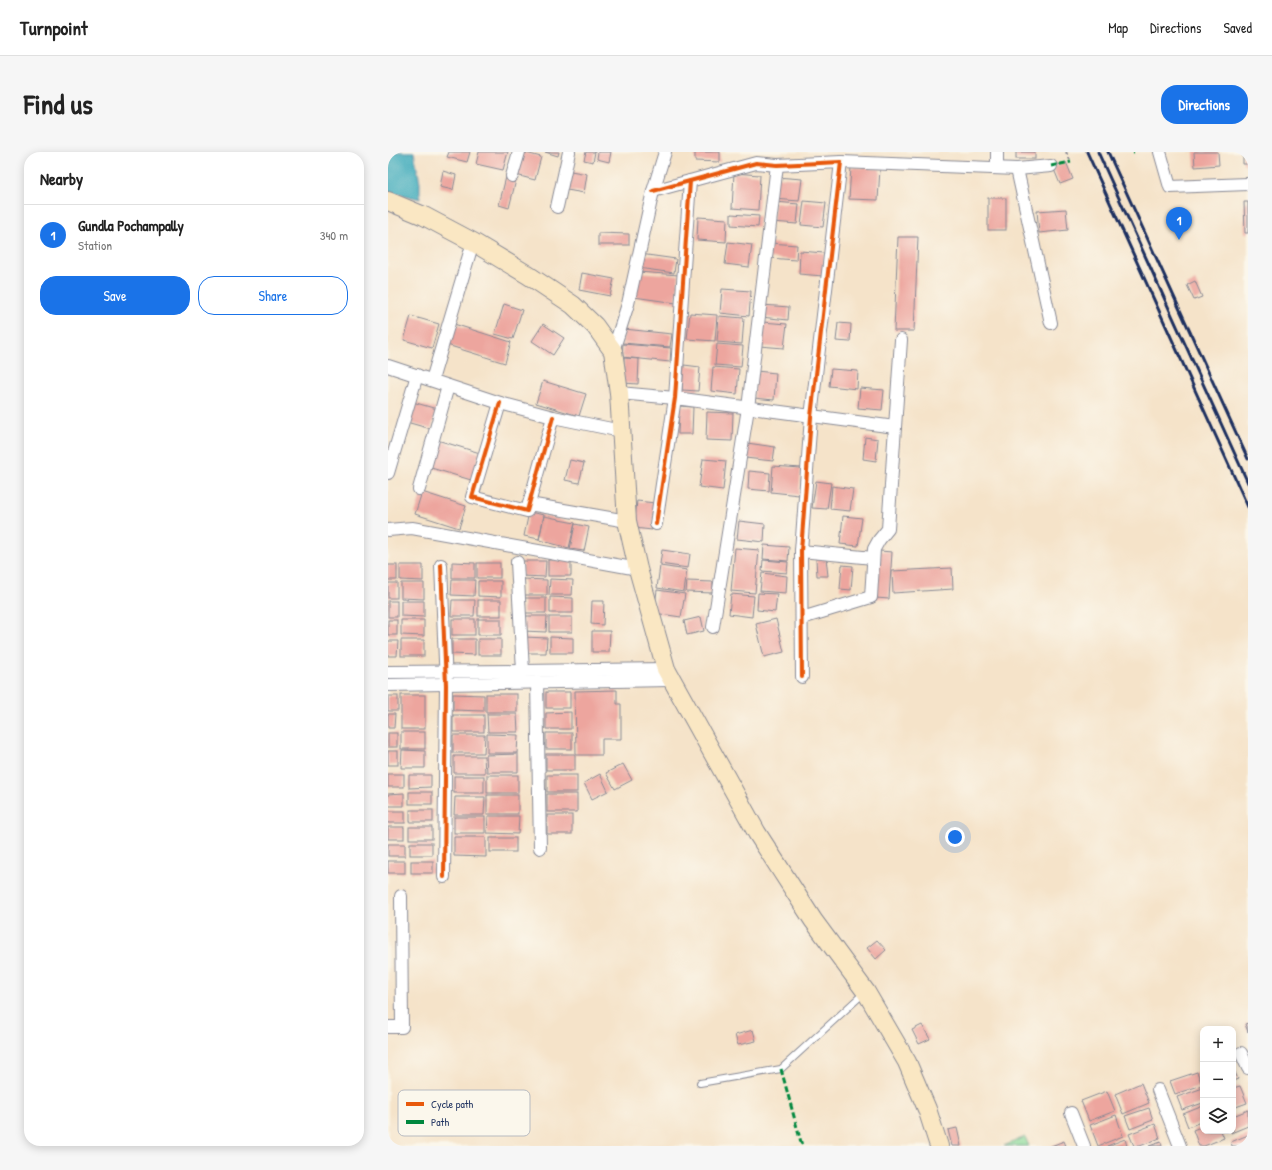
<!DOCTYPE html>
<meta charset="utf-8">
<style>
:root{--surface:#fff;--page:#f6f6f6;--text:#222;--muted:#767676;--line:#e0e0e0;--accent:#1a73e8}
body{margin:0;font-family:"Patrick Hand",sans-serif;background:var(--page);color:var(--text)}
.controls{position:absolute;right:12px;bottom:12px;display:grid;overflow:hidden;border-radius:8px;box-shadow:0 2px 10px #0003}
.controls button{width:36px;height:36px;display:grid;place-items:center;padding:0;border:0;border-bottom:1px solid var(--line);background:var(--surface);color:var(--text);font:20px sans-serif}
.you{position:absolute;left:567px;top:685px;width:14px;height:14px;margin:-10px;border:3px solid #fff;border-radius:50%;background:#1a73e8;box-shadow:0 0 0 6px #1a73e833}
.badge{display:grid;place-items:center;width:26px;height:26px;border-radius:50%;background:var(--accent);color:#fff;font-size:13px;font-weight:700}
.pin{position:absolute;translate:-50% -33px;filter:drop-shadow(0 1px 2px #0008)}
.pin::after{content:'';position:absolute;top:21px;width:14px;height:12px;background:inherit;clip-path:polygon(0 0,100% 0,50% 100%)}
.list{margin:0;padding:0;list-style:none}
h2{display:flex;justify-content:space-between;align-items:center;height:52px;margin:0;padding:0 16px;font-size:17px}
h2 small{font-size:13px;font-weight:400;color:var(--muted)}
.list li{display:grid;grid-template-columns:26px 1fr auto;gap:12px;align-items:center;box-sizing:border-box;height:60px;padding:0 16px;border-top:1px solid var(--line)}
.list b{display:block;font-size:15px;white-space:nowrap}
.list p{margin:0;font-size:13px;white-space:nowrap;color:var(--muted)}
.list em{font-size:13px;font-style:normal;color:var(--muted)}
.actions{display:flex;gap:8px;padding:12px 16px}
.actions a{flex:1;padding:9px 0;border:1px solid var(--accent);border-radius:16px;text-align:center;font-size:14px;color:var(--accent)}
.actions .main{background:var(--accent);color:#fff}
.icon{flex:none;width:22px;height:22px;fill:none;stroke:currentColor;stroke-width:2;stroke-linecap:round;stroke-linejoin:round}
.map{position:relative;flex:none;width:860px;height:994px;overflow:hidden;border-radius:16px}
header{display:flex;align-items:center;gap:24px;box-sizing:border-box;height:56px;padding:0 20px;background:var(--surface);border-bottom:1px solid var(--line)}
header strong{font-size:19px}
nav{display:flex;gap:22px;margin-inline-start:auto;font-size:14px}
.intro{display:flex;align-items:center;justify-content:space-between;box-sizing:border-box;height:96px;padding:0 24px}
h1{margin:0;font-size:28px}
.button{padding:10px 18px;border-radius:16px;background:var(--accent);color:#fff;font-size:14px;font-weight:700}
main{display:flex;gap:24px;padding:0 24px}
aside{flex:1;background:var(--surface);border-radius:16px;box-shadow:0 2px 10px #0003}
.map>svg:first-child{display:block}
.green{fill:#8bda99;stroke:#53847c}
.water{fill:#3caabb;stroke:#2c6c8c}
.building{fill:#eda59e}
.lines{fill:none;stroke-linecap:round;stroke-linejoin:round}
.service-casing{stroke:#888994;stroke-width:8}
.minor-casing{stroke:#888994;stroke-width:14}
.secondary-casing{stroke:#888994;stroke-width:20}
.path{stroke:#888994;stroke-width:2;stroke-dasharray:3 3;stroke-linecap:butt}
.service{stroke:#fff;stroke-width:6}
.minor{stroke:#fff;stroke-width:12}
.secondary{stroke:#fae7c3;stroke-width:18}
.rail{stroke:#1b2f5e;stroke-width:3}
.quiet{stroke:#00873e;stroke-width:3;stroke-dasharray:6 3;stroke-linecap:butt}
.cycleway-casing{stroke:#fbf7ec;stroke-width:6}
.cycleway{stroke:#e8590c;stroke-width:4}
.key{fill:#fbf7ec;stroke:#b8bbc1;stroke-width:1}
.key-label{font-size:11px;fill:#1b2f5e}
</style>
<header>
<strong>Turnpoint</strong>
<nav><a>Map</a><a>Directions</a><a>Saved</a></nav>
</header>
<div class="intro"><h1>Find us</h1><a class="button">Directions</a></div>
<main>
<aside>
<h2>Nearby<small></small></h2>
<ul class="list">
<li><span class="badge">1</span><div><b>Gundla Pochampally</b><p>Station</p></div><em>340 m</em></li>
</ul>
<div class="actions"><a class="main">Save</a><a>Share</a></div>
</aside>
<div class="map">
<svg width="860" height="994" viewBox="0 0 860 994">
<rect width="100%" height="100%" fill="#fbf7ec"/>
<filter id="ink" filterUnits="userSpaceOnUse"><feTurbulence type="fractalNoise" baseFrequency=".025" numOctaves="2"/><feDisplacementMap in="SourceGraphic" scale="8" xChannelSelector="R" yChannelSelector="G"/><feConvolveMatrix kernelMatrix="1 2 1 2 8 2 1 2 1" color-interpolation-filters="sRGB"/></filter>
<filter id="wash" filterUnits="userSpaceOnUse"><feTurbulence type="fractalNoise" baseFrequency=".012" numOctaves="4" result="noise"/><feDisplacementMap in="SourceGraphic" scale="16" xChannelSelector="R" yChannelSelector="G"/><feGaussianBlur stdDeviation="0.9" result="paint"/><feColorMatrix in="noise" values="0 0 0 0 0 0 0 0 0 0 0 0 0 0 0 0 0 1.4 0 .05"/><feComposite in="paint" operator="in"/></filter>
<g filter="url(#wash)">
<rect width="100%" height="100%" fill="#f5e3c9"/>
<path class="green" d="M637,985L641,994H616Z"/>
<path class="water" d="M0,0H26L32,30V47L0,40Z"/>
<g id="blocks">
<g class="building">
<path d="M61,0H82L79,10L59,5Z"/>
<path d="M91,0H120L115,18L88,12Z"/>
<path d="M134,0L153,5L147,28L128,23Z"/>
<path d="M157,0H171L170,4Z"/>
<path d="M198,0H207L205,10L196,8Z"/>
<path d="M210,0H223L221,10L209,7Z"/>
<path d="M307,0H332V10L307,9Z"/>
<rect x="628" y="0" width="19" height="7"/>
<path d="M806,0H830L831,13L807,15Z"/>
<rect x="855" y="0" width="5" height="12"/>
<path d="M678,10L685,27L672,32L665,15Z"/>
<path d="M463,15L492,17L490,48L461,47Z"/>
<path d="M55,19L68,23L65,38L52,35Z"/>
<path d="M183,19L199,22L196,41L179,38Z"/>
<path d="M346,21L372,23L370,58L344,56Z"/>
<path d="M118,25L128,28L121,56L111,53Z"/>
<path d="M388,25L414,27L411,49L386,47Z"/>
<rect x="600" y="46" width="18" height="32"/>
<path d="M416,49L438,51L435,75L413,73Z"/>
<path d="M387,50L411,52L409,72L385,70Z"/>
<path d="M856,50H860V81H857Z"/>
<path d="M678,57L680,78L651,81L649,59Z"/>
<path d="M343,62L371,64L370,75L343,73Z"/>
<path d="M310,65L339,67L338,90L309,88Z"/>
<path d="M210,81L241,82V93H210Z"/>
<path d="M510,85H530L526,179H506Z"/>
<path d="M340,90L364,93L361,115L337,112Z"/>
<path d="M382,91L409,93L408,108L381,106Z"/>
<path d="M412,99L436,101L435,124L411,122Z"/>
<path d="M252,102L288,107L286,121L250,116Z"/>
<path d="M250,120L291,123L288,151L246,145Z"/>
<path d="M194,121L226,127L222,144L191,138Z"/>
<path d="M807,129L814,145L806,148L799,133Z"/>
<path d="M334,137L363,139L361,164L332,161Z"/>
<path d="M116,152L134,158L125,187L107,182Z"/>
<path d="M374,153L401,155L400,168L373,165Z"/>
<path d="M302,161L329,163L327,189L299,187Z"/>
<path d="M23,164L51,172L44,196L16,188Z"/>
<path d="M331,164L356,166L354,192L329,190Z"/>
<path d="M374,170L399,172L396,196L371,194Z"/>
<path d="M450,171L463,172L462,190L448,189Z"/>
<path d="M66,172L123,190L117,211L59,193Z"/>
<path d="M155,172L176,186L165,203L144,189Z"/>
<path d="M236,177L284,182L282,195L234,191Z"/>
<path d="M235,192L283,196L282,210L234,205Z"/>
<path d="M329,192L355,194L353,215L327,213Z"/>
<path d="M236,206L251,207L250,232L235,231Z"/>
<path d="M296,213L312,215L310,239L294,238Z"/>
<path d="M325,215L351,217L349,242L323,239Z"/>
<path d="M443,217L470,219L469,237L441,234Z"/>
<path d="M368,219L388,221L386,248L366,246Z"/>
<path d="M155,229L198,242L191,264L148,251Z"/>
<path d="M472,236L496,238L494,258L470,256Z"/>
<path d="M21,249L49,257L43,277L15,269Z"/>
<path d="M291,254L305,255L304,282H290Z"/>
<path d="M319,260L345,261L344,289L318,288Z"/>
<path d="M477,285L490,287L488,309L475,307Z"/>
<path d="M49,288L92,301L83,328L40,315Z"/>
<path d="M359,291L387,295L385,309L357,306Z"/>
<path d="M315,307L338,309L335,338L311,335Z"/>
<path d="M182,308L196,311L191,331L177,328Z"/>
<path d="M385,314L413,316L411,343L383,340Z"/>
<path d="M361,319L382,321L381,339L360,337Z"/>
<path d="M428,329L443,331L439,357L424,356Z"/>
<path d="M444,334L465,337L462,359L442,357Z"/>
<path d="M34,340L78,354L71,376L27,362Z"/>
<path d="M249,349L267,351L264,378L246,376Z"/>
<path d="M141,360L156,363L151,387L136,384Z"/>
<path d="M156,364L171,367V368L187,371L181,396L151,388Z"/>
<path d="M455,364L474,366L470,394L452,392Z"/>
<path d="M351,369L377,372L376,390L349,387Z"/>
<path d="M187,372L201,375L196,399L182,397Z"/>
<path d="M376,393L401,395L400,409L375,407Z"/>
<path d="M347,396L371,398L367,441L343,439Z"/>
<path d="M274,398L302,402L300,416L272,412Z"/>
<path d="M492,399L504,400L501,447L488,446Z"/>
<path d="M438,406L440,424H429L428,407Z"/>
<rect x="160" y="408" width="23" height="16"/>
<path d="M375,408L400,410L399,421L374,419Z"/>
<path d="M135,409H158L157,425L134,424Z"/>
<path d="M64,410L87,411V426H64Z"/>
<rect x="89" y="411" width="23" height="15"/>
<rect x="0" y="413" width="9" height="15"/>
<path d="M12,413H35V429L12,428Z"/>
<path d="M454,413L465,414L463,438L452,437Z"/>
<path d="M272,414L299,418L296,440L269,436Z"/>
<path d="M564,416L565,437L505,441L504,419Z"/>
<path d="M374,421L399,424L398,441L372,439Z"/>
<path d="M136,427L159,428V443H136Z"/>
<path d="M162,427L185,428L184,443H161Z"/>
<path d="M64,428H87L86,444L63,443Z"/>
<path d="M90,429H113V445L90,444Z"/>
<path d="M299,429L325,430V441L298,440Z"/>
<rect x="0" y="431" width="9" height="15"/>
<path d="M13,431H36V447L13,446Z"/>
<path d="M269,438L297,442L293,465L266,461Z"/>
<path d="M370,441L389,442L387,460L369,458Z"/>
<path d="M343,442L366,444L364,465L341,462Z"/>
<path d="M162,445L185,446V461H162Z"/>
<rect x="135" y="446" width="23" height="15"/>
<path d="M64,448H87L86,464H63Z"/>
<rect x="90" y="448" width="23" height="16"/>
<rect x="0" y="449" width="9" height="16"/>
<path d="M13,449H36V465L13,464Z"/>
<path d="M204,449H216L215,473L203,472Z"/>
<path d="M136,464H159L158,480L135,479Z"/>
<rect x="161" y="465" width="23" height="15"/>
<path d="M313,465L316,479L299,483L296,469Z"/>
<rect x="64" y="467" width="23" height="16"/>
<rect x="90" y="467" width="23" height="16"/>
<path d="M388,467L396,500L376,505L368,472Z"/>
<rect x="0" y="468" width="9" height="15"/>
<path d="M13,468H36V484L13,483Z"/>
<path d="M204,479H222L221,500H204Z"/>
<path d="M136,485L159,486L158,501H135Z"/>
<path d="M162,485L185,486V501H162Z"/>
<path d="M64,487H87V503L64,502Z"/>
<rect x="90" y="487" width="23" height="16"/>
<rect x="13" y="488" width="23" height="16"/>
<path d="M0,489H10L9,504H0Z"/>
<path d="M229,538V552H233V587H214V603H188L187,539Z"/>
<rect x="158" y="540" width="24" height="16"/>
<path d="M65,542L96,543V559L65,558Z"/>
<rect x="98" y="542" width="31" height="18"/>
<rect x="13" y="543" width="24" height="34"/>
<rect x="0" y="544" width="10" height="15"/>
<path d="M183,560V577H158V561Z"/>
<path d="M0,562H7L6,576H0Z"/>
<path d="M99,562H129L130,580H100Z"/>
<rect x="65" y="563" width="31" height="17"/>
<rect x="13" y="580" width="24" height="17"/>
<rect x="0" y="581" width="9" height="14"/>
<rect x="158" y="581" width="26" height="16"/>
<path d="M99,582L130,583L129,601H99Z"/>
<path d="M65,583H97L96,601H65Z"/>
<path d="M14,598L37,599V616H13Z"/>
<rect x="0" y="599" width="10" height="14"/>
<path d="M130,602V620H99L98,603Z"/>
<rect x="158" y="602" width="29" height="16"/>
<path d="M66,604H96L97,621H66Z"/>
<path d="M235,612L244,628L227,637L218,621Z"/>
<rect x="0" y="622" width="16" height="13"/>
<path d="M212,622L220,639L204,647L196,631Z"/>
<path d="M21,623H43V635L21,636Z"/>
<rect x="99" y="623" width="31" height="18"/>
<rect x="159" y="623" width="30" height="17"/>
<rect x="66" y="624" width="30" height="17"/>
<rect x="21" y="640" width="23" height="12"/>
<path d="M16,641V654H0V642Z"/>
<rect x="159" y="642" width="30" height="18"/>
<rect x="99" y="643" width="31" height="19"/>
<path d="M67,645H97L96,663H66Z"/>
<rect x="22" y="658" width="23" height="12"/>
<rect x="0" y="659" width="17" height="12"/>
<rect x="159" y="663" width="25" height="19"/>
<path d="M100,664H131L130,682L99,681Z"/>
<rect x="66" y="665" width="31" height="16"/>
<rect x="0" y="675" width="16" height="12"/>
<rect x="21" y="675" width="23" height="12"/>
<path d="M66,685H98V705L66,704Z"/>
<rect x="102" y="686" width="26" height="14"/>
<rect x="22" y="691" width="22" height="12"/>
<rect x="0" y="692" width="17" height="12"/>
<rect x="0" y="709" width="17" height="12"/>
<rect x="23" y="709" width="22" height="12"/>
<path d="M489,788L498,798L488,807L479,796Z"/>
<path d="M860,871V880L857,872Z"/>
<path d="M534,873L542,887L531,892L524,878Z"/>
<path d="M365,878L368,889L350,893L347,883Z"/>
<path d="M845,916L850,927L845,929Z"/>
<path d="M809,920L814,933L787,942L782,929Z"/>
<path d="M753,931L761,951L735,962L727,942Z"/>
<path d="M852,934L859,951L845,956V936Z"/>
<path d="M815,936V951L794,958L789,945Z"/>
<path d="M719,939L727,959L701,969L693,949Z"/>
<path d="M815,954V969L800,975L795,962Z"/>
<path d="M761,956L765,968L742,977L737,964Z"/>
<path d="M860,958V974L843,981L842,979H845V964Z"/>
<path d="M728,963L735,984L710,994L702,973Z"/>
<path d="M767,972L772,986L752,994H746L741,982Z"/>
<path d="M815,974V979H833L836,986L816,994H811L805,978Z"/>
<path d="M569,976L573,994H564L560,978Z"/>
<path d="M860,983V994H844L843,990Z"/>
<path d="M737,987L739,994H719Z"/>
<path d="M676,989L678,994H663Z"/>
<path d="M773,990L774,994H761Z"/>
</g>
</g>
</g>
<g filter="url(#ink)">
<use href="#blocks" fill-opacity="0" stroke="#888994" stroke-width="1"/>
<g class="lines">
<g class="service-casing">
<path id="service" d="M312,931L393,917L477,840"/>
</g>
<g class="minor-casing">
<g id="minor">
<path d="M609,0V16"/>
<path d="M772,0L782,35L860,32"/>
<path d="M453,10L629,17L663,14"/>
<path d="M629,17L663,171"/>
<path d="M124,24L131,0"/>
<path d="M265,39L368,11L389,13L453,10L423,265L413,399L414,525"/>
<path d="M169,55L181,0"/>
<path d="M225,199L240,152L265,39L277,0"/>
<path d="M0,214L112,251L165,265L233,279"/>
<path d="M44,228L85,90"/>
<path d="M231,241L287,246L507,275"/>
<path d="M112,251L84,345L139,359L165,265"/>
<path d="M0,321L29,223"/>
<path d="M31,337L60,234"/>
<path d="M141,352L239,369"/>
<path d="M268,372L287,246L302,29"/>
<path d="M0,378L24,376L250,417"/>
<path d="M413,399L485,406"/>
<path d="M129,410L135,519"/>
<path d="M53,413L58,533L56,725"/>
<path d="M414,466L483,445L486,397L491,388L500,377L513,188"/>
<path d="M325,475L360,256L389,13"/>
<path d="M0,520L135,519L278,517"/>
<path d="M149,530L152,696"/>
<path d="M0,533L283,528"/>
<path d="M0,875H14L13,744"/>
<path d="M853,901L860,916"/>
<path d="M770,938L792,994"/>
<path d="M683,961L696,994"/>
</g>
</g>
<g class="secondary-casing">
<path id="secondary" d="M0,49L36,64L85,90L140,123L185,153L207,174L225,199L231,241L239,369L250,417L278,517L369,681L425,768L478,840L519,910L539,957L551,994"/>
</g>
<path class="path" d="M678,0L683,10"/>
<use href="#service" class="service"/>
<use href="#minor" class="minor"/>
<use href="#secondary" class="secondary"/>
<g class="rail">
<path d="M699,0L860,355"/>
<path d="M710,0L860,331"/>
<path d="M720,0L860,307"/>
</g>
<g class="quiet">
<path d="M745,0H746"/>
<path d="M663,14L683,10"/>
<path d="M393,917L414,994"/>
</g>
<g class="cycleway-casing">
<g id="cycleway">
<path d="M265,39L368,11L389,13L453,10L423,265L413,399L414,525"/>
<path d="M112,251L84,345L139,359L165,265"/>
<path d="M268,372L287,246L302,29"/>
<path d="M53,413L58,533L56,725"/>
</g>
</g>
<use href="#cycleway" class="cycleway"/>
</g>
</g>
<rect x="10" y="938" width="132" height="46" rx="6" class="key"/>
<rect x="18" y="950" width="18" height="4" fill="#e8590c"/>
<rect x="18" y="968" width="18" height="4" fill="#00873e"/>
<g class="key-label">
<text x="43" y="956">Cycle path</text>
<text x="43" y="974">Path</text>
</g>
</svg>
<div class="controls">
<button>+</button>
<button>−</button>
<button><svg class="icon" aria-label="layers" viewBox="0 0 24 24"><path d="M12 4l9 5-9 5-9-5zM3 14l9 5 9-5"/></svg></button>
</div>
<div class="you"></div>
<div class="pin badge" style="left:791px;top:88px">1</div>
</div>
</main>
